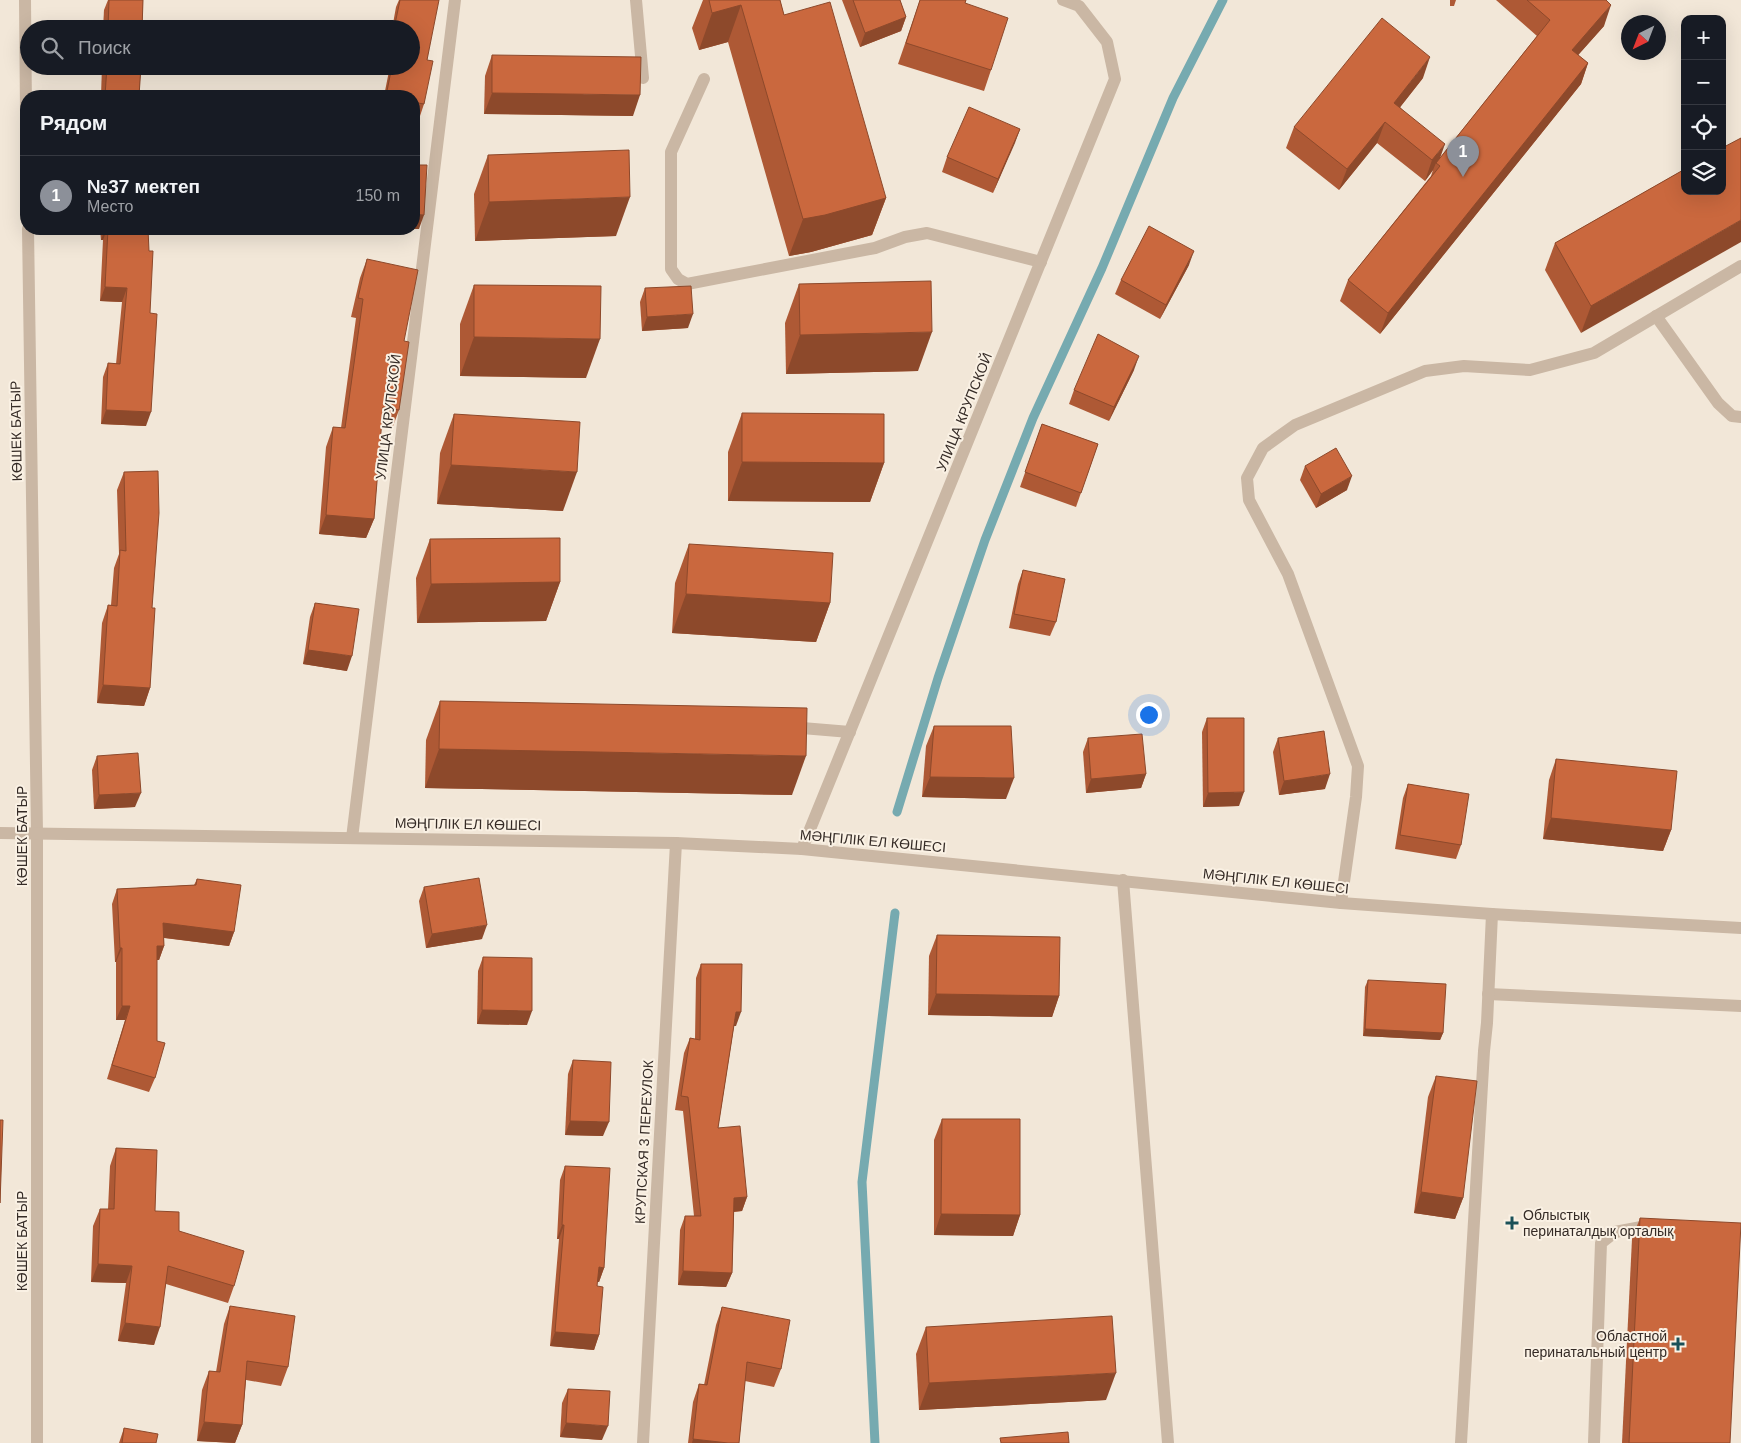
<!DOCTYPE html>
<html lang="ru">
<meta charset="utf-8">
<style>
:root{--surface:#171b24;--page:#20242c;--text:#f1f3f6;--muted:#9ea1a6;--line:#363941;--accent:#8c9099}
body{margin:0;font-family:Helvetica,sans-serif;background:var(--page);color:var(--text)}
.controls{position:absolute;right:15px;top:15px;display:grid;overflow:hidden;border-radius:10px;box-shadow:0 5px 20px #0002}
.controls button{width:45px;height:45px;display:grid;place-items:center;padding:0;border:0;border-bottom:1px solid var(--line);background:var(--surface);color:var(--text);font:25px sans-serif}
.compass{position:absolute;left:1621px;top:15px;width:45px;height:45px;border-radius:50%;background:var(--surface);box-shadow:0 5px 20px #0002;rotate:222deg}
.you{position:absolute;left:1148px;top:714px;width:18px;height:18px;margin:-12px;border:4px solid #fff;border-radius:50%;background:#1a73e8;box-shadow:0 0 0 8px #1a73e833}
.badge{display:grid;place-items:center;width:32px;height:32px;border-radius:50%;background:var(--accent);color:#fff;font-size:16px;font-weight:700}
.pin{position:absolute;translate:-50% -41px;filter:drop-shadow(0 1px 2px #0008)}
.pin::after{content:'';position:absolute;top:26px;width:18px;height:15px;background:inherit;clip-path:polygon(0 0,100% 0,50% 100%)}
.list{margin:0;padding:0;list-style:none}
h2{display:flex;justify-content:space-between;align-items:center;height:65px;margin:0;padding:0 20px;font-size:21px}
h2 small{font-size:16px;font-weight:400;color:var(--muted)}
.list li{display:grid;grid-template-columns:32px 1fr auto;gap:15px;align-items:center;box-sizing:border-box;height:80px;padding:0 20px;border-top:1px solid var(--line)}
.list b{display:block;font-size:19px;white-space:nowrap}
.list p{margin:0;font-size:16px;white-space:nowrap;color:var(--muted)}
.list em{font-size:16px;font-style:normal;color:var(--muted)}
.icon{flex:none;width:28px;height:28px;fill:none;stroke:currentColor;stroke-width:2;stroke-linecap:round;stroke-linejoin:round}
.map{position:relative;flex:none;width:1741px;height:1443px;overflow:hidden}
.search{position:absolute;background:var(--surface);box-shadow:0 5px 20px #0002;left:20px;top:20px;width:400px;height:55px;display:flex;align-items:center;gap:12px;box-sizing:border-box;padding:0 18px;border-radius:28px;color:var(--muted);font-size:19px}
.panel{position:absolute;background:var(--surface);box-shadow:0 5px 20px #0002;left:20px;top:90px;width:400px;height:145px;border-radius:20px}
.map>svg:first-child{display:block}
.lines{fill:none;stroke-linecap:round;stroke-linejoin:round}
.stream{stroke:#76aab0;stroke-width:9}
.service{stroke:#cab7a4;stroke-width:12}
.minor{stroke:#cab7a4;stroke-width:12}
.tertiary{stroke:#cab7a4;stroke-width:12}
.wall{fill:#ae5935}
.shaded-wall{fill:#8d492b}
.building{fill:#ca683e;stroke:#8d492b}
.poi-dot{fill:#1a5058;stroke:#faf1e4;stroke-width:2}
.labels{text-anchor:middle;stroke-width:4;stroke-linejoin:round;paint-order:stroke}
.street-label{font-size:14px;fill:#352b26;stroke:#faf1e4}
.poi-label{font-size:14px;fill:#352b26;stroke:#faf1e4;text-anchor:start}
</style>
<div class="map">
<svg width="1741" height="1443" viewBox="0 0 1741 1443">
<rect width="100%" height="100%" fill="#f2e7d8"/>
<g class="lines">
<g class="stream">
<path d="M897,812L938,678L985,540L1033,418L1102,268L1173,98L1223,0"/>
<path d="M875,1443L862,1182L895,913"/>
</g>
<g class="service">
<path d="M704,79L671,152V269L678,279L687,284L875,248L905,237L927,233L1041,262"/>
<path d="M1656,316L1718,403L1732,416L1741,417"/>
<path d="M790,727L850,732"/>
<path d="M1341,903L1356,797L1358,766L1288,574L1249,500L1247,478L1263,448L1295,425L1425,371L1464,366L1530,370L1594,353L1741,266"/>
<path d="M1488,994L1741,1006"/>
<path d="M1461,1443L1484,1051L1487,1023L1492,914"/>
<path d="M1594,1443L1601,1243L1615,1232L1652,1225"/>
</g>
<g class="minor">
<path d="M636,0L643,78"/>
<path d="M352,838L455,0"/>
<path d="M802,849L1115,79L1107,42L1079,6L1063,0"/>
<path d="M1123,880L1168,1443"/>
<path d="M643,1443L676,843"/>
</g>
<g class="tertiary">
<path d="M25,0L26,112"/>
<path d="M28,229L37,833V1443"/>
<path d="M0,833L676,843L802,849L1341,903L1492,914L1741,928"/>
</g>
</g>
<g class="wall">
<path d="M108,0H143L142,29H103L104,10Z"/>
<path d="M399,0H437L427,60L424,104L419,119L417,118L414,96H384L390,66H411V29H392L396,7Z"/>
<path d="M703,0H780L784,15L886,198L872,235L811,252L789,256L728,42L699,50L692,28Z"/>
<path d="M842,0H900L906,17L901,31L860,47Z"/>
<path d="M920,0H966L965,3L991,70L984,91L898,64Z"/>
<path d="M1450,0H1456L1454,6H1450Z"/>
<path d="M1496,0H1606L1604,26L1578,55L1588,63L1581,84L1380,334L1340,301L1348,280L1431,176L1433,170L1425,181L1377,143L1339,190L1286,148L1294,127L1423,78L1400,107L1440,158L1537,36Z"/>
<path d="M492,55L633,116L484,114L485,76Z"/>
<path d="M102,66H141L139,96H101Z"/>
<path d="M1020,129L993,193L942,172L947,157Z"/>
<path d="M488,155L616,236L475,241L474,194Z"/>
<path d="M1685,169L1581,333L1545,270L1555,243Z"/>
<path d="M100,229H148L146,426L101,424L103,377L108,363L116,364L122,302L100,301L103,240H101Z"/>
<path d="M367,259L404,341L399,410L392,429L381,428L374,519L366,538L319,534L326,447L333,427L341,428L356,318L351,317L360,278Z"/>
<path d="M1189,265L1160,319L1115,294L1121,280Z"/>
<path d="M799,284L918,371L786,374L785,323Z"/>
<path d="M474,285L586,378L460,376V324Z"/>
<path d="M645,288L688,328L642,331L640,302Z"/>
<path d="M1134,370L1109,421L1069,404L1074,390Z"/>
<path d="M742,413L884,463L870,502L728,501V452Z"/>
<path d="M454,414L563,511L437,504L440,453Z"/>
<path d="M1042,424L1098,444L1076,507L1020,487Z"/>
<path d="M1305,466L1347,490L1316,508L1300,480Z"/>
<path d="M124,472L152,608L150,688L144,706L97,703L102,623L108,605H111L114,568L119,554L117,490Z"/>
<path d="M430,539L560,582L546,621L417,623L416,578Z"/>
<path d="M689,544L830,603L816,642L672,633L675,583Z"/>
<path d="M1023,570L1056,622L1050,636L1009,628L1018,584Z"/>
<path d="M315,603L347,671L303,664L310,617Z"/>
<path d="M440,701L792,795L425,788L426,740Z"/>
<path d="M1207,718L1239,806L1203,807L1202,732Z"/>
<path d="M934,726L1006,799L922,797L926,746Z"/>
<path d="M1088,738L1146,774L1141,788L1086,793L1083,752Z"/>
<path d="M1278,738L1325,789L1279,795L1273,752Z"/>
<path d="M97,756L135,807L94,809L92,770Z"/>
<path d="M1556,759L1671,830L1663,851L1543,839L1549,780Z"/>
<path d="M1408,784L1461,845L1456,859L1395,849L1403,798Z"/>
<path d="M197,879L234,932L229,946L164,938V946L159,960H157L155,1078L149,1092L107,1079L125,1020H116V962H115L112,904L117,889L194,885Z"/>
<path d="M424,887L482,939L426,948L419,901Z"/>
<path d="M937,935L1059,996L1052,1017L928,1015L929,956Z"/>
<path d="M483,957L527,1025L477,1024L478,971Z"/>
<path d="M701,964L736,1026H734L718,1128L747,1197L742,1211L734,1212L732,1273L726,1287L678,1285L680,1230L685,1216H694L683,1111L675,1110L684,1053L690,1038L695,1039L696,978Z"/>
<path d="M1368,980L1443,1033L1440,1040L1363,1036L1365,987Z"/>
<path d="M573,1060L603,1136L565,1135L568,1074Z"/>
<path d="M1436,1076L1463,1198L1455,1219L1414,1213L1428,1097Z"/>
<path d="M942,1119L1020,1215L1013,1236L934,1235V1140Z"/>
<path d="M116,1148L155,1211L179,1231L234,1286L228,1303L166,1284L154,1345L118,1341L126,1283L91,1282L93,1226L100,1209H108L110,1166Z"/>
<path d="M565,1166L604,1268L599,1282H597L599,1335L594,1350L550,1346L559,1239H557L560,1180Z"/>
<path d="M1640,1218L1730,1443H1622L1632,1239Z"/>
<path d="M230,1306L288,1367L281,1386L246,1380L242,1425L235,1443L197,1441L202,1390L209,1371L216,1372L224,1324Z"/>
<path d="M722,1307L781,1369L774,1387L745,1381L739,1443H688L693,1402L699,1384L704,1385L716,1325Z"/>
<path d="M926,1327L1106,1400L919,1410L916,1354Z"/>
<path d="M568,1389L602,1440L560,1437L562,1403Z"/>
<path d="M124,1428L156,1443H119Z"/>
</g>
<g class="shaded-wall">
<path d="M741,5L728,42L699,50L712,13Z"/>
<path d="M1611,5L1604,26L1564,71L1572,50Z"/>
<path d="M906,17L901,31L860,47L865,33Z"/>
<path d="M1430,57L1423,78L1387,124L1394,103Z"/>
<path d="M1588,63L1581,84L1380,334L1388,313Z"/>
<path d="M492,93L640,95L633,116L484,114Z"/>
<path d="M1385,122L1377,143L1339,190L1347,169Z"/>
<path d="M1020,129L1015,143L993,193L998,179Z"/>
<path d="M1445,144L1438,164L1436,163L1433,170L1425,181L1432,160Z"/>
<path d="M630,197L616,236L475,241L489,202Z"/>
<path d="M886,198L872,235L811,252L789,256L803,219Z"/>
<path d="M414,214L424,215L419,229H412H414Z"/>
<path d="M1741,220V242L1581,333L1591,306Z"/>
<path d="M105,229H107L103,240H101Z"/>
<path d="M1194,251L1189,265L1160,319L1166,305Z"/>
<path d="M105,287L127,288L122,302L100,301Z"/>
<path d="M693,314L688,328L642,331L647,317Z"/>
<path d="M932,332L918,371L786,374L800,335Z"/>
<path d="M474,337L600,339L586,378L460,376Z"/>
<path d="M1139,356L1134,370L1109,421L1114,407Z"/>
<path d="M106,410L151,412L146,426L101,424Z"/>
<path d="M742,462L884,463L870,502L728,501Z"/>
<path d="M451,465L577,472L563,511L437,504Z"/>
<path d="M1352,476L1347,490L1316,508L1321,494Z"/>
<path d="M326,515L374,519L366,538L319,534Z"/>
<path d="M560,582L546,621L417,623L431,584Z"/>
<path d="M686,594L830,603L816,642L672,633Z"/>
<path d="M308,650L352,656L347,671L303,664Z"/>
<path d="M103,685L150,688L144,706L97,703Z"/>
<path d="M439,749L806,756L792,795L425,788Z"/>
<path d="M1146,774L1141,788L1086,793L1091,779Z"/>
<path d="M1330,774L1325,789L1279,795L1284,781Z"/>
<path d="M930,777L1014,778L1006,799L922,797Z"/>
<path d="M1244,792L1239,806L1203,807L1208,793Z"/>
<path d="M141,793L135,807L94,809L99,795Z"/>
<path d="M1551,818L1671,830L1663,851L1543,839Z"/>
<path d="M163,923L234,932L229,946L158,937Z"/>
<path d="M487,925L482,939L426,948L432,934Z"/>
<path d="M157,946H164L159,960H152Z"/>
<path d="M120,948H122L116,962H115Z"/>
<path d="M936,994L1059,996L1052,1017L928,1015Z"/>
<path d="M122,1006H130L125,1020H116Z"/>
<path d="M482,1010L532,1011L527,1025L477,1024Z"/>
<path d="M736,1012H741L736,1026H731Z"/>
<path d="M1365,1029L1443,1033L1440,1040L1363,1036Z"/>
<path d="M570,1121L609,1122L603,1136L565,1135Z"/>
<path d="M1421,1192L1463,1198L1455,1219L1414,1213Z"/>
<path d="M747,1197L742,1211L729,1212L734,1198Z"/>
<path d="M941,1214L1020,1215L1013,1236L934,1235Z"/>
<path d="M562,1225H564L559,1239H557Z"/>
<path d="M98,1264L132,1266L126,1283L91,1282Z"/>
<path d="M599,1267L604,1268L599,1282H594Z"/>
<path d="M683,1271L732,1273L726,1287L678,1285Z"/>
<path d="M125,1323L160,1327L154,1345L118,1341Z"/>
<path d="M555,1332L599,1335L594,1350L550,1346Z"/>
<path d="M1116,1373L1106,1400L919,1410L929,1383Z"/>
<path d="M204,1422L242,1425L235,1443L197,1441Z"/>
<path d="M566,1423L608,1426L602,1440L560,1437Z"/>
<path d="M693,1439L728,1443H692Z"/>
</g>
<g class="building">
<path d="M109,0H143L142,29H108Z"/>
<path d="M400,0H439L427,60L433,61L424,104L418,103L414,150V96H386L392,66H411V29H394Z"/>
<path d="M709,0H780L784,15L830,2L886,198L825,215L803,219L741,5L712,13Z"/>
<path d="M853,0H900L906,17L865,33Z"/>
<path d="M920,0H966L965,3L1008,18L991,70L906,43Z"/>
<path d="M1527,0H1606L1611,5L1572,50L1588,63L1388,313L1348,280L1440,166L1436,163L1550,20Z"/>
<path d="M1382,18L1430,57L1394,103L1445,144L1432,160L1385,122L1347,169L1294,127Z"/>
<path d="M492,55L641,57L640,95L492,93Z"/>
<path d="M107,66H141L139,96H105Z"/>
<path d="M969,107L1020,129L998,179L947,157Z"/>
<path d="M1741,138V220L1591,306L1555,243L1685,169V191H1722V148Z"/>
<path d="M629,150L630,197L489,202L488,155Z"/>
<path d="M414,165H427L424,215L414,214Z"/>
<path d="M1149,226L1194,251L1166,305L1121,280Z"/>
<path d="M108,229H148L149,251H153L150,313L157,314L151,412L106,410L108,363L120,364L127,288L105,287Z"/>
<path d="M367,259L418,270L404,341L409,342L399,410L383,407L374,519L326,515L333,427L345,428L363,299L358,298Z"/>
<path d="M931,281L932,332L800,335L799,284Z"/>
<path d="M474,285L601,286L600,339L474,337Z"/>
<path d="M691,286L693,314L647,317L645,288Z"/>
<path d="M1098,334L1139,356L1114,407L1074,390Z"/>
<path d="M742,413L884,414V463L742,462Z"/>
<path d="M454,414L580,422L577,472L451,465Z"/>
<path d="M1042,424L1098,444L1081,493L1025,472Z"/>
<path d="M1336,448L1352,476L1321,494L1305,466Z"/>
<path d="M158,471L159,513L152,608H155L150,688L103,685L108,605L117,606L120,550L126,551L124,472Z"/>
<path d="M560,538V582L431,584L430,539Z"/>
<path d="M689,544L833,553L830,603L686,594Z"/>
<path d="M1023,570L1065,579L1056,622L1014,614Z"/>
<path d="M315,603L359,609L352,656L308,650Z"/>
<path d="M440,701L807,708L806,756L439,749Z"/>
<path d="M1207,718H1244V792L1208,793Z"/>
<path d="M934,726H1011L1014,778L930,777Z"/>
<path d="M1324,731L1330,774L1284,781L1278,738Z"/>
<path d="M1142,734L1146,774L1091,779L1088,738Z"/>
<path d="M138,753L141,793L99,795L97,756Z"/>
<path d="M1556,759L1677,771L1671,830L1551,818Z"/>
<path d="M1408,784L1469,794L1461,845L1400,835Z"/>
<path d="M479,878L487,925L432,934L424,887Z"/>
<path d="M197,879L241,885L234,932L163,923L164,946H157V1041L165,1043L155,1078L112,1065L130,1006H122V948H120L117,889L196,885Z"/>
<path d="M937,935L1060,937L1059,996L936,994Z"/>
<path d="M483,957L532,958V1011L482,1010Z"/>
<path d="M701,964H742L741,1012H736L718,1128L740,1126L747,1197L734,1198L732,1273L683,1271L685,1216H701L688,1097L681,1096L690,1038L700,1040Z"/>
<path d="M1368,980L1446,984L1443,1033L1365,1029Z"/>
<path d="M573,1060L611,1062L609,1122L570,1121Z"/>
<path d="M1436,1076L1477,1081L1463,1198L1421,1192Z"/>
<path d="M942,1119H1020V1215L941,1214Z"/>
<path d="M0,1120H3L0,1203Z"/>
<path d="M116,1148L157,1150L155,1211L179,1212V1231L244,1251L234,1286L168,1266L160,1327L125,1323L132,1266L98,1264L100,1209H114Z"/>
<path d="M565,1166L610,1168L604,1268L599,1267L597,1286L603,1287L599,1335L555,1332L564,1225H562Z"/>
<path d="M1640,1218L1741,1223L1730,1443H1629Z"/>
<path d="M230,1306L295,1316L288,1367L247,1361L242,1425L204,1422L209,1371L220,1372Z"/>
<path d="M722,1307L790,1320L781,1369L747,1362L739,1443H728L693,1439L699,1384L707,1385Z"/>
<path d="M1112,1316L1116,1373L929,1383L926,1327Z"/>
<path d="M568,1389L610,1391L608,1426L566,1423Z"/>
<path d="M124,1428L158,1434L156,1443H122Z"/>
<path d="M1068,1432L1069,1443H1001L1000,1438Z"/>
</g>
<g class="poi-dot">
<path d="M1509.5 1215.5h5v5h5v5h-5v5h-5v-5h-5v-5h5z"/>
<path d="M1675.5 1336.5h5v5h5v5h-5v5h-5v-5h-5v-5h5z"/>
</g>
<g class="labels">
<g class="street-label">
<text transform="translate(964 412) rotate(-68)" y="5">УЛИЦА КРУПСКОЙ</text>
<text transform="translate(388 417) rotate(-83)" y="5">УЛИЦА КРУПСКОЙ</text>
<text transform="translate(16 431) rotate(-91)" y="5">КӨШЕК БАТЫР</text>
<text transform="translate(468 824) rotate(1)" y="5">МӘҢГІЛІК ЕЛ КӨШЕСІ</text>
<text transform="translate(22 836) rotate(-90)" y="5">КӨШЕК БАТЫР</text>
<text transform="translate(873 841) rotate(5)" y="5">МӘҢГІЛІК ЕЛ КӨШЕСІ</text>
<text transform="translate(1276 881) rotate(6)" y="5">МӘҢГІЛІК ЕЛ КӨШЕСІ</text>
<text transform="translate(644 1142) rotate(-87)" y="5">КРУПСКАЯ 3 ПЕРЕУЛОК</text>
<text transform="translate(22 1241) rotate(-90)" y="5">КӨШЕК БАТЫР</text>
</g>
<g class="poi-label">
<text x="1523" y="1220">Облыстық<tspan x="1523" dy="16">перинаталдық орталық</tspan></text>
<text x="1667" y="1341" text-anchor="end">Областной<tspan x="1667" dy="16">перинатальный центр</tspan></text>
</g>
</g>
</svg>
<div class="controls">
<button>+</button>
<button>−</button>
<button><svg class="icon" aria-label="locate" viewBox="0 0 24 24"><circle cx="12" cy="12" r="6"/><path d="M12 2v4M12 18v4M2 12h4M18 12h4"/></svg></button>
<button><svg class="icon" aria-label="layers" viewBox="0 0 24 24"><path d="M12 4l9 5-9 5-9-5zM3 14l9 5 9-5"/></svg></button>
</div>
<svg class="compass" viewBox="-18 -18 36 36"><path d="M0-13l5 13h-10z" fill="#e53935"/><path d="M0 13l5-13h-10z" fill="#9ea1a6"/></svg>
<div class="you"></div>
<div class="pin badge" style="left:1463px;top:177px">1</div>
<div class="search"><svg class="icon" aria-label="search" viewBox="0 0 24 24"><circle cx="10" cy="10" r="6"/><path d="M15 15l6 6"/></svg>Поиск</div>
<section class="panel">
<h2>Рядом<small></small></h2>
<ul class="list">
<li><span class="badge">1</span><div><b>№37 мектеп</b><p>Место</p></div><em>150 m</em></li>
</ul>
</section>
</div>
